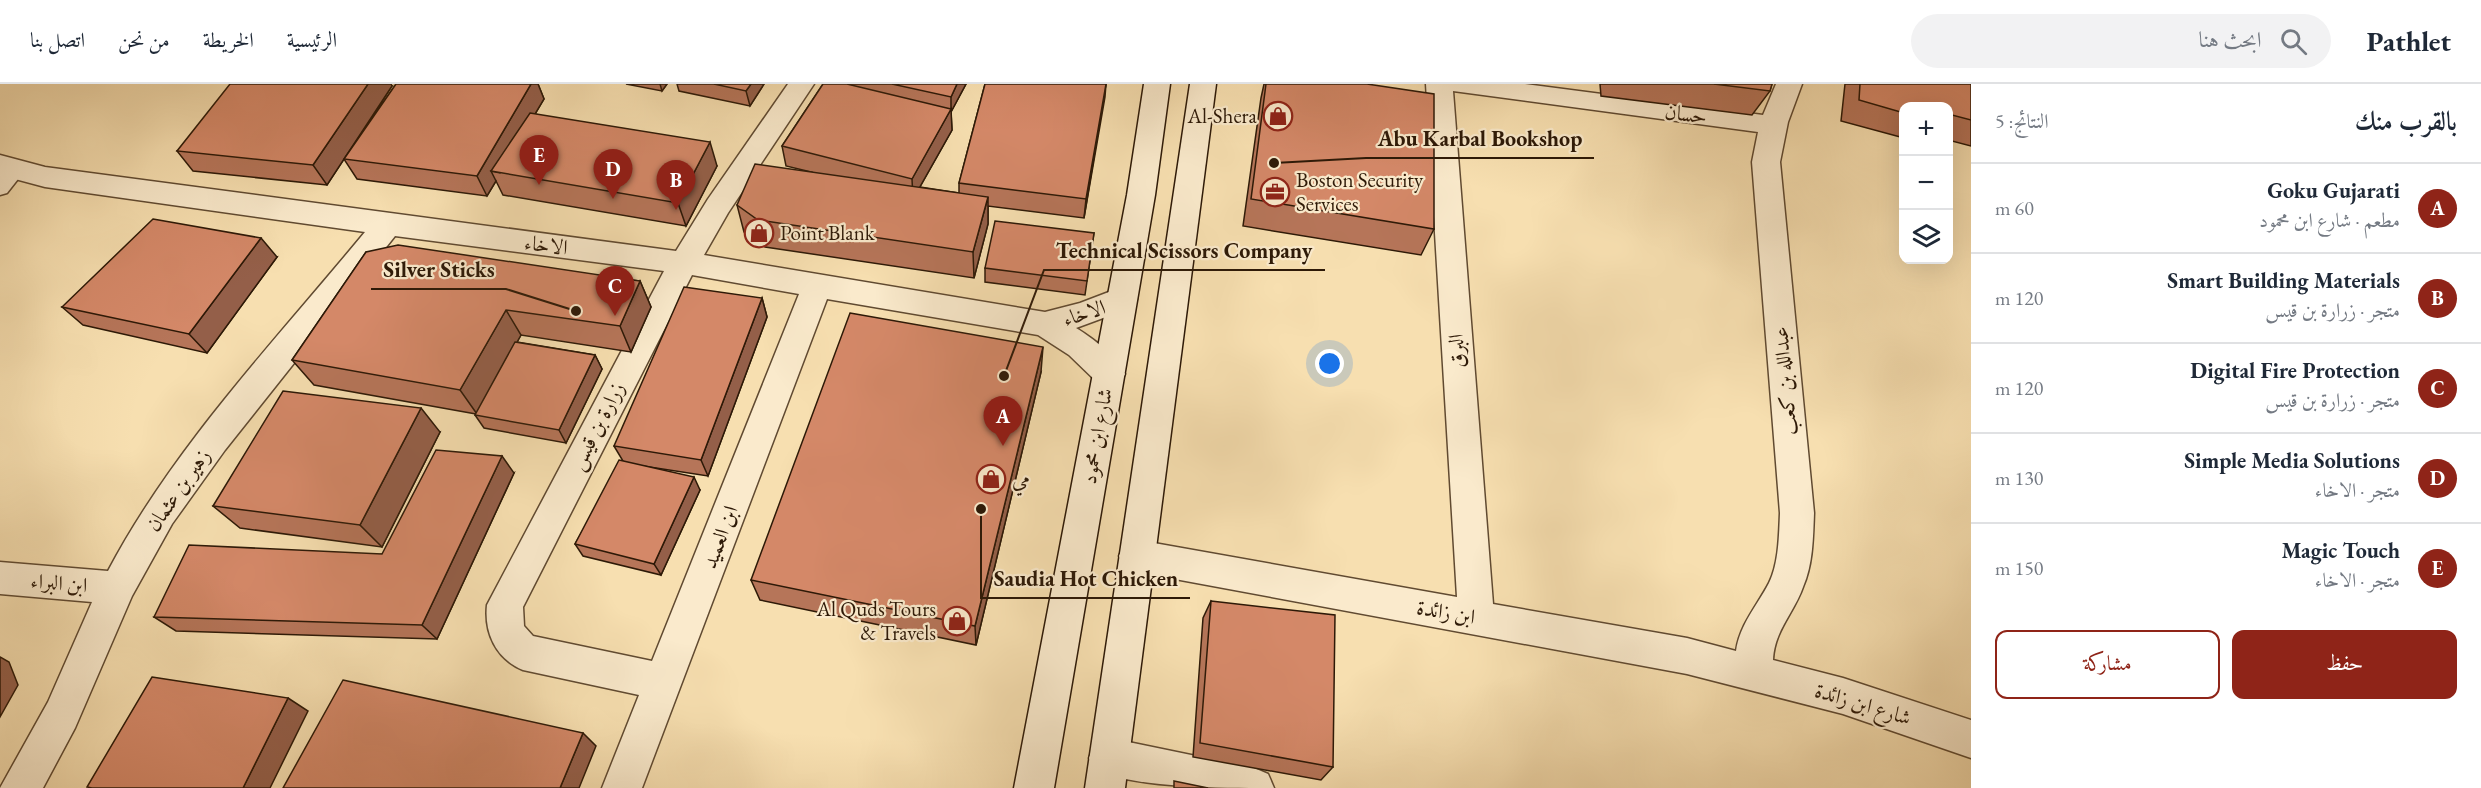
<!DOCTYPE html>
<html lang="ar">
<meta charset="utf-8">
<style>
:root{--surface:#fff;--page:#f2f2f3;--text:#1f2937;--muted:#747a83;--line:#e0e1e3;--accent:#8f2418}
body{margin:0;font-family:"EB Garamond",Amiri,serif;background:var(--page);color:var(--text);direction:rtl}
.controls{position:absolute;right:18px;top:18px;display:grid;overflow:hidden;border-radius:12px;box-shadow:0 6px 24px #0002}
.controls button{width:54px;height:54px;display:grid;place-items:center;padding:0;border:0;border-bottom:2px solid var(--line);background:var(--surface);color:var(--text);font:30px sans-serif}
.you{position:absolute;left:1330px;top:280px;width:21px;height:21px;margin:-15px;border:4px solid #fff;border-radius:50%;background:#1a73e8;box-shadow:0 0 0 9px #1a73e833}
.badge{display:grid;place-items:center;width:39px;height:39px;border-radius:50%;background:var(--accent);color:#fff;font-size:20px;font-weight:700}
.pin{position:absolute;translate:-50% -50px;filter:drop-shadow(0 2px 3px #0008)}
.pin::after{content:'';position:absolute;top:32px;width:21px;height:18px;background:inherit;clip-path:polygon(0 0,100% 0,50% 100%)}
.list{margin:0;padding:0;list-style:none}
h2{display:flex;justify-content:space-between;align-items:center;height:78px;margin:0;padding:0 24px;font-size:26px}
h2 small{font-size:20px;font-weight:400;color:var(--muted)}
.list li{display:grid;grid-template-columns:39px 1fr auto;gap:18px;align-items:center;box-sizing:border-box;height:90px;padding:0 24px;border-top:2px solid var(--line)}
.list b{display:block;font-size:22px;white-space:nowrap}
.list p{margin:0;font-size:20px;white-space:nowrap;color:var(--muted)}
.list em{font-size:20px;font-style:normal;color:var(--muted)}
.actions{display:flex;gap:12px;padding:18px 24px}
.actions a{flex:1;padding:14px 0;border:2px solid var(--accent);border-radius:12px;text-align:center;font-size:21px;color:var(--accent)}
.actions .main{background:var(--accent);color:#fff}
.icon{flex:none;width:33px;height:33px;fill:none;stroke:currentColor;stroke-width:2;stroke-linecap:round;stroke-linejoin:round}
.map{position:relative;flex:none;width:1971px;height:704px;overflow:hidden;direction:ltr}
header{display:flex;align-items:center;gap:36px;box-sizing:border-box;height:84px;padding:0 30px;background:var(--surface);border-bottom:2px solid var(--line)}
header strong{font-size:28px}
nav{display:flex;gap:33px;margin-inline-start:auto;font-size:21px}
.search{width:420px;height:54px;background:var(--page);display:flex;align-items:center;gap:15px;box-sizing:border-box;padding:0 21px;border-radius:33px;color:var(--muted);font-size:22px}
main{display:flex}
aside{flex:1;background:var(--surface)}
.map>svg:first-child{display:block}
.lines{fill:none;stroke-linecap:round;stroke-linejoin:round}
.lane-casing{stroke:#604a31;stroke-width:3}
.street-casing{stroke:#604a31;stroke-width:3}
.secondary-casing{stroke:#2d1907;stroke-width:3}
.lane{fill:#faeacc;fill-rule:evenodd}
.street{fill:#faeacc;fill-rule:evenodd}
.secondary{fill:#faeacc;fill-rule:evenodd}
.wall{fill:#b67559;stroke:#2d1907;stroke-width:1.5}
.shaded-wall{fill:#945f49;stroke:#2d1907;stroke-width:1.5}
.building{fill:#d48868;stroke:#2d1907;stroke-width:1.5}
.labels{text-anchor:middle;stroke-width:4.5;stroke-linejoin:round;paint-order:stroke}
.street-label{font-size:21px;fill:#2d1907;stroke:#faeacc}
.poi-label{font-size:21px;fill:#2d1907;stroke:#faeacc;text-anchor:start}
.leader{fill:none;stroke:#2d1907;stroke-width:2}
.callout-dot{fill:#2d1907;stroke:#faeacc;stroke-width:2}
.callout-label{font-size:22px;text-anchor:middle;font-weight:bold;fill:#2d1907;stroke:#faeacc;stroke-width:4.5;stroke-linejoin:round;paint-order:stroke}
</style>
<header>
<strong>Pathlet</strong>
<div class="search"><svg class="icon" aria-label="search" viewBox="0 0 24 24"><circle cx="10" cy="10" r="6"/><path d="M15 15l6 6"/></svg>ابحث هنا</div>
<nav><a>الرئيسية</a><a>الخريطة</a><a>من نحن</a><a>اتصل بنا</a></nav>
</header>
<main>
<aside>
<h2>بالقرب منك<small>النتائج: 5</small></h2>
<ul class="list">
<li><span class="badge">A</span><div><b>Goku Gujarati</b><p>مطعم · شارع ابن محمود</p></div><em>60 m</em></li>
<li><span class="badge">B</span><div><b>Smart Building Materials</b><p>متجر · زرارة بن قيس</p></div><em>120 m</em></li>
<li><span class="badge">C</span><div><b>Digital Fire Protection</b><p>متجر · زرارة بن قيس</p></div><em>120 m</em></li>
<li><span class="badge">D</span><div><b>Simple Media Solutions</b><p>متجر · الاخاء</p></div><em>130 m</em></li>
<li><span class="badge">E</span><div><b>Magic Touch</b><p>متجر · الاخاء</p></div><em>150 m</em></li>
</ul>
<div class="actions"><a class="main">حفظ</a><a>مشاركة</a></div>
</aside>
<div class="map">
<svg width="1971" height="704" viewBox="0 0 1971 704">
<rect width="100%" height="100%" fill="#f7dfb0"/>
<filter id="stains"><feTurbulence type="fractalNoise" baseFrequency=".00333" numOctaves="4"/><feColorMatrix values="0 0 0 0 .2 0 0 0 0 .09 0 0 0 0 .02 0 0 0 .5 -.17"/></filter>
<radialGradient id="worn" r=".72"><stop offset=".6" stop-color="#630" stop-opacity="0"/><stop offset="1" stop-color="#630" stop-opacity=".3"/></radialGradient>
<g class="lines">
<g class="lane-casing">
<path id="lane" d="M8,88L15,90L18,95L7,109L0,111V91Z"/>
</g>
<g class="street-casing">
<g id="street">
<path d="M788,0H814L728,129L704,171L1045,228L1080,219L1122,203L1133,207L1137,215L1133,223L1076,244C1094,255 1115,271 1125,290L1120,299L1109,303L1098,299L1069,271L1038,251L827,215L642,704H602L639,611L523,586C496,575 484,549 487,521L664,187L395,152L225,366L172,440L132,512L75,644L43,704H0L48,618L92,518L0,510V478L108,487C174,362 276,256 365,148L45,103L0,91V71L45,83L676,167L708,115ZM692,191L799,210L652,577L533,552L524,542L523,523Z"/>
<path d="M1426,0H1525L1763,31L1776,0H1802L1788,38L1780,78L1814,429C1813,454 1813,480 1803,503C1794,529 1774,547 1773,576L1843,594L1971,636V674L1843,630L1687,590L1137,488L1124,483L1119,472L1124,461L1137,456L1457,513ZM1453,7L1758,48L1752,78L1780,429C1779,451 1779,479 1769,499C1757,522 1740,540 1736,567L1687,554L1493,520Z"/>
<path d="M1109,654L1254,684L1268,690L1274,704C1215,704 1151,704 1095,688L1089,674L1095,660Z"/>
</g>
</g>
<g class="secondary-casing">
<g id="secondary">
<path d="M1144,0H1170L1155,111L1054,704H1014L1127,111Z"/>
<path d="M1190,0H1216L1125,704H1085Z"/>
</g>
</g>
<use href="#lane" class="lane"/>
<use href="#street" class="street"/>
<use href="#secondary" class="secondary"/>
</g>
<g class="wall">
<path d="M396,0H538L544,15L535,30L717,82L686,142L503,111L496,97L487,112L357,95L344,75L327,101L193,87L177,67L392,2L353,62Z"/>
<path d="M626,0H667L662,7Z"/>
<path d="M677,0H764L750,22L679,7Z"/>
<path d="M823,0H966L951,28L952,46L920,103L959,109V99L985,0H1106L1084,134L988,122V140L974,194L765,163L744,148L737,121L811,88L786,82L782,62Z"/>
<path d="M1264,0H1266L1434,145L1421,171L1243,142L1261,14Z"/>
<path d="M1600,0H1772L1770,7L1752,31L1601,12Z"/>
<path d="M1845,0H1971V62L1948,56V22H1904V54L1841,37Z"/>
<path d="M1094,149L1085,211L985,198V184Z"/>
<path d="M366,168L640,197L651,223L631,268L521,251L517,258L595,271L602,285L566,359L484,344L475,331L476,330L314,301L292,276Z"/>
<path d="M277,173L207,269L83,241L62,223Z"/>
<path d="M762,214L767,233L708,392L643,382L700,406L661,491L583,472L575,460L623,377L614,362Z"/>
<path d="M1041,288L976,561L760,516L751,496Z"/>
<path d="M440,348L382,463L240,444L213,422Z"/>
<path d="M514,389L437,555L176,547L154,533L382,470Z"/>
<path d="M1211,517L1333,683L1321,696L1193,673L1203,534Z"/>
</g>
<g class="shaded-wall">
<path d="M368,0H391L392,2L327,101L313,81Z"/>
<path d="M531,0H538L544,15L500,89L491,87L496,97L487,112L477,92Z"/>
<path d="M660,0H667L662,7Z"/>
<path d="M751,0H764L750,22L746,7Z"/>
<path d="M957,0H966L951,28V13Z"/>
<path d="M1106,0L1105,13L1084,134L1086,115Z"/>
<path d="M951,25L952,46L913,115L912,95Z"/>
<path d="M710,58L717,82L686,142L678,119Z"/>
<path d="M988,113V140L974,194L973,168Z"/>
<path d="M261,154L277,173L207,269L189,250Z"/>
<path d="M640,197L651,223L631,268L620,242Z"/>
<path d="M762,214L767,233L708,392L701,376Z"/>
<path d="M506,226L521,251L477,330L460,306Z"/>
<path d="M1043,263L1041,288L976,561L975,542Z"/>
<path d="M595,271L602,285L566,359L559,346Z"/>
<path d="M421,324L440,348L382,463L360,441Z"/>
<path d="M502,372L514,389L437,555L422,541Z"/>
<path d="M694,393L700,406L661,491L654,480Z"/>
<path d="M0,573L9,578L18,601L0,633Z"/>
<path d="M288,614L308,627L270,704H243Z"/>
<path d="M583,649L596,662L579,704H560Z"/>
</g>
<g class="building">
<path d="M230,0H368L313,81L177,67Z"/>
<path d="M396,0H531L477,92L344,75Z"/>
<path d="M714,0H751L746,7Z"/>
<path d="M823,0H847L951,25L912,95L782,62Z"/>
<path d="M892,0H957L951,13Z"/>
<path d="M985,0H1106L1086,115L959,99Z"/>
<path d="M1266,0H1367L1434,10V145L1251,115Z"/>
<path d="M1714,0H1772L1770,7Z"/>
<path d="M1860,0H1971V36L1948,30V22H1904V29L1859,16Z"/>
<path d="M530,29L710,58L678,119L491,87Z"/>
<path d="M755,80L988,113L973,168L758,136L737,121Z"/>
<path d="M153,135L261,154L189,250L62,223Z"/>
<path d="M995,137L1094,149L1087,197L985,184Z"/>
<path d="M398,161L640,197L620,242L506,226L460,306L292,276L366,168Z"/>
<path d="M684,203L762,214L701,376L614,362Z"/>
<path d="M850,229L1043,263L975,542L751,496Z"/>
<path d="M515,258L595,271L559,346L475,331Z"/>
<path d="M283,307L421,324L360,441L213,422Z"/>
<path d="M436,366L502,372L422,541L154,533L189,461L382,470Z"/>
<path d="M619,376L694,393L654,480L575,460Z"/>
<path d="M1211,517L1335,531L1333,683L1200,659Z"/>
<path d="M152,593L288,614L243,704H92L87,703Z"/>
<path d="M343,596L583,649L560,704H283Z"/>
<path d="M1174,697L1208,704H1174Z"/>
</g>
<defs>
<g id="shop-ring" transform="scale(1.5)"><circle r="9.5" fill="#faeacc" stroke="#8f2418" stroke-width="1.5"/><path d="M-5-2.5h2.3a2.7 3.5 0 0 1 5.4 0H5L5.5 6h-11ZM-1.5-2.5h3a1.5 2.3 0 0 0-3 0Z" fill="#8f2418"/></g>
<g id="office-ring" transform="scale(1.5)"><circle r="9.5" fill="#faeacc" stroke="#8f2418" stroke-width="1.5"/><path d="M-6-3h4V-5.5h4V-3h4V5H-6ZM-1-4.5V-3h2v-1.5ZM-6 0V1H6V0Z" fill="#8f2418"/></g>
</defs>
<g fill-rule="evenodd">
<use href="#shop-ring" x="1278" y="32"/>
<use href="#office-ring" x="1275" y="108"/>
<use href="#shop-ring" x="759" y="149"/>
<use href="#shop-ring" x="991" y="395"/>
<use href="#shop-ring" x="957" y="537"/>
</g>
<g class="labels">
<g class="street-label">
<text transform="translate(1686 30) rotate(7)" y="7">حسان</text>
<text transform="translate(546 161) rotate(7)" y="7">الاخاء</text>
<text transform="translate(1084 229) rotate(-18)" y="7">الاخاء</text>
<text transform="translate(1457 267) rotate(-94)" y="7">البرق</text>
<text transform="translate(1785 297) rotate(-95)" y="7">عبدالله بن كعب</text>
<text transform="translate(597 342) rotate(-63)" y="7">زرارة بن قيس</text>
<text transform="translate(1097 352) rotate(-80)" y="7">شارع ابن محمود</text>
<text transform="translate(178 406) rotate(-55)" y="7">زهير بن عثمان</text>
<text transform="translate(720 453) rotate(-69)" y="7">ابن العميد</text>
<text transform="translate(59 499) rotate(5)" y="7">ابن البراء</text>
<text transform="translate(1446 528) rotate(10)" y="7">ابن زائدة</text>
<text transform="translate(1863 620) rotate(17)" y="7">شارع ابن زائدة</text>
</g>
<g class="poi-label">
<text x="1257" y="39" text-anchor="end">Al-Shera</text>
<text x="1296" y="103">Boston Security<tspan x="1296" dy="24">Services</tspan></text>
<text x="780" y="156">Point Blank</text>
<text x="1012" y="402">مي</text>
<text x="936" y="532" text-anchor="end">Al Quds Tours<tspan x="936" dy="24">&amp; Travels</tspan></text>
</g>
</g>
<path class="leader" d="M1274 79L1366 74H1594M1004 292L1044 186H1325M576 227L506 205H371M981 425L981 514H1190"/>
<g class="callout-dot">
<circle cx="1274" cy="79" r="6"/>
<circle cx="1004" cy="292" r="6"/>
<circle cx="576" cy="227" r="6"/>
<circle cx="981" cy="425" r="6"/>
</g>
<g class="callout-label">
<text x="1480" y="62">Abu Karbal Bookshop</text>
<text x="1184" y="174">Technical Scissors Company</text>
<text x="439" y="193">Silver Sticks</text>
<text x="1086" y="502">Saudia Hot Chicken</text>
</g>
<rect width="100%" height="100%" filter="url(#stains)"/>
<rect width="100%" height="100%" fill="url(#worn)"/>
</svg>
<div class="controls">
<button>+</button>
<button>−</button>
<button><svg class="icon" aria-label="layers" viewBox="0 0 24 24"><path d="M12 4l9 5-9 5-9-5zM3 14l9 5 9-5"/></svg></button>
</div>
<div class="you"></div>
<div class="pin badge" style="left:1003px;top:362px">A</div>
<div class="pin badge" style="left:676px;top:126px">B</div>
<div class="pin badge" style="left:615px;top:232px">C</div>
<div class="pin badge" style="left:613px;top:115px">D</div>
<div class="pin badge" style="left:539px;top:101px">E</div>
</div>
</main>
